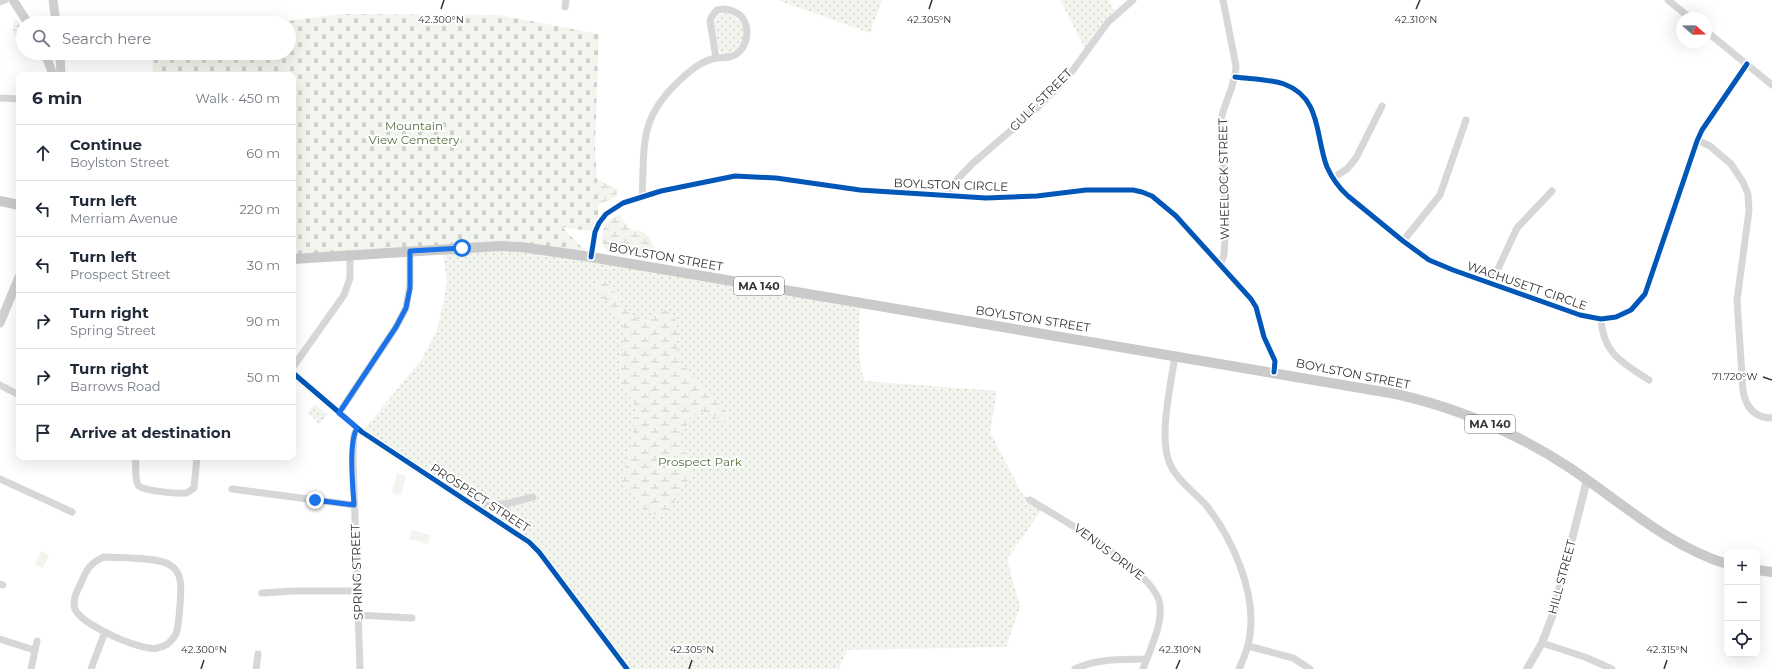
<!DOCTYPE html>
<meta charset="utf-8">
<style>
:root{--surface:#fff;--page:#f6f6f7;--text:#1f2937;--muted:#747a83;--line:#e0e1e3}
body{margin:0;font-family:Montserrat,sans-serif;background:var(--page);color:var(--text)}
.controls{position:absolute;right:12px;bottom:12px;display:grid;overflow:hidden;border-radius:8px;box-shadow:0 4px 16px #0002}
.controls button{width:36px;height:36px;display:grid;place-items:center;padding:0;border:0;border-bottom:1px solid var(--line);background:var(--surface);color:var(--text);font:20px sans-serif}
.compass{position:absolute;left:1676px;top:12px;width:36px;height:36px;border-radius:50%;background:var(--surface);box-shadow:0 4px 16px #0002;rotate:110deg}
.stop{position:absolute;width:12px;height:12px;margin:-9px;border:3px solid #1a73e8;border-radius:50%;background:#fff}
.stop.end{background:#1a73e8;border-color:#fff;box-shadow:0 1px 4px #0008}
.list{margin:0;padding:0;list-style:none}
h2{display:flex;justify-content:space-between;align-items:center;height:52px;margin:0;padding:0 16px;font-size:17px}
h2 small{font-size:13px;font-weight:400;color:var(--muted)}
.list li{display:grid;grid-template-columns:26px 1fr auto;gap:12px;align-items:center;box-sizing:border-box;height:56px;padding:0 16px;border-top:1px solid var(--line)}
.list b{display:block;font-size:15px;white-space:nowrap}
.list p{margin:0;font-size:13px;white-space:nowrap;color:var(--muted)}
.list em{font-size:13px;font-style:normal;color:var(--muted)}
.icon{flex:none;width:22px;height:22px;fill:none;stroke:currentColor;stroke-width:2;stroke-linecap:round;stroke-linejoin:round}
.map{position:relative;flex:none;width:1772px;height:669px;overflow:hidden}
.search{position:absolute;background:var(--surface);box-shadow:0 4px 16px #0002;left:16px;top:16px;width:280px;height:44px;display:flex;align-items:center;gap:10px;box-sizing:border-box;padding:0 14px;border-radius:22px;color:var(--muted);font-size:15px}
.panel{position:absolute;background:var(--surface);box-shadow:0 4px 16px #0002;left:16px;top:72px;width:280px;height:388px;border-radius:8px}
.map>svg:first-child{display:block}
.green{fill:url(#green-dots)}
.wetland{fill:url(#wetland-marsh)}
.cemetery{fill:url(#cemetery-stones)}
.pitch{fill:#f1f5ed}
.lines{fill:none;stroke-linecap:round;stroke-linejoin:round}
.minor{stroke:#d7d7d7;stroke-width:7}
.tertiary{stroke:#d7d7d7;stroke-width:8}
.secondary{stroke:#d0d0d0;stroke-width:9}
.primary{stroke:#cacaca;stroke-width:10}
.cycleway-casing{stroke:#fff;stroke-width:8}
.cycleway{stroke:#0057b8;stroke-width:5}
.route{stroke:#1a73e8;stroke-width:5}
.ticks{fill:none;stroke:#333;stroke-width:1.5}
.labels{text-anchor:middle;stroke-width:4;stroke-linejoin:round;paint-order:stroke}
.shield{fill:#fff;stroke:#707070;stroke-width:1}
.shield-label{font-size:11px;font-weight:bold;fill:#333}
.street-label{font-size:12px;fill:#333;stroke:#fff}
.park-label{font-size:12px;fill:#56703f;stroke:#fff}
.ticks-label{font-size:10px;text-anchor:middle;fill:#333;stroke:#fff;stroke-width:4;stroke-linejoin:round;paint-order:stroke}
</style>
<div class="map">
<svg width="1772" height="669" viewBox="0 0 1772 669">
<defs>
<pattern id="green-dots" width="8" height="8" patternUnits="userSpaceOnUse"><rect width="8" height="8" fill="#f1f5ed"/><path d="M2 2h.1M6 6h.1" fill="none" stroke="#cfd2cc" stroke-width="1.8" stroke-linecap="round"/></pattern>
<pattern id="wetland-marsh" width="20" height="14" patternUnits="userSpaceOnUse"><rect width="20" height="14" fill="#f1f5ed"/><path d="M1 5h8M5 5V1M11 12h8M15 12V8" fill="none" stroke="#cfd2cc"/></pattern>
<pattern id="cemetery-stones" width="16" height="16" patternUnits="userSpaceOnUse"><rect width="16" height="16" fill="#f1f5ed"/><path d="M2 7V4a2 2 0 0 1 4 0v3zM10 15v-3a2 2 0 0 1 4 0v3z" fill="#cfd2cc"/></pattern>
</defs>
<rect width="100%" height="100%" fill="#fff"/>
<g class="green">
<path d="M777,0H882L870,33Z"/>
<path d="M1060,0H1108L1114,11L1104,20L1085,48Z"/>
<path d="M724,13C752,16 749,56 722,54L719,50L713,23L718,15Z"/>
<path d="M16,19L21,26V34L14,36L13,27Z"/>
<path d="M500,246L860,302C860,327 855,357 865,381L997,391L990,432L1022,494L1043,508L1007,559L1020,607L1006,647L847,650L839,669H627L539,553L362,432L422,359L437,330L444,300L447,280L442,249Z"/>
<path d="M315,404L327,415L319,424L308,412Z"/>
</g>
<g class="wetland">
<path d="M593,177L615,188L618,191L616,197L602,203L596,208Z"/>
<path d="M619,215L630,229C635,231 639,230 643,232C650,236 657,251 656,258L646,259L609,252C594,241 604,219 619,215Z"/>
<path d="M603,278H605L624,306L638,320C649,321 656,309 667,310C681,310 675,351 679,361L725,410L733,424V426C721,423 703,402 691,417C687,423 684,430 680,436L683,451L692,460L693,465L690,478L681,489L670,510L662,516L652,514L643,509L631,493L624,489L622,484V477L627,462L633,434L637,408L622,387L619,378L623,337V327L619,318L597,289L596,285Z"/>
</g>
<path class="cemetery" d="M340,14L499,15L599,34L595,144L599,223L595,232L562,227L591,257L521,247L293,259V75H153L152,53H289V23H272Z"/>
<g class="pitch">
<path d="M397,473L406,476L401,495L392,493Z"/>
<path d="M412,530L430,535L428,544L409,539Z"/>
<path d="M41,551L49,555L43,568L35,564Z"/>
</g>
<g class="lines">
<g class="minor">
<path d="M1668,0L1690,18"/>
<path d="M0,2L5,0"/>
<path d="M565,7L566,0"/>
<path d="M724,9C730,10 736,11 741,16C751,28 748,47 735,55C730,58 722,58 716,58L710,21L712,16L717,10Z"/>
<path d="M1706,31L1772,85"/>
<path d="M1235,77C1251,79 1269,79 1284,84C1322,98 1315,136 1327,167C1332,178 1339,188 1348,196L1403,241L1429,260L1453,270L1580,315L1601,319L1616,317L1631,310L1645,294L1697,141L1702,130L1747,64"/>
<path d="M0,98L19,99"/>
<path d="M1697,140L1710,146L1731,164L1743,182L1748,194L1749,211L1737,300L1743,391C1746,407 1754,418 1772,418"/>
<path d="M1333,178L1347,169L1356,158L1382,106"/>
<path d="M946,196L953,184L972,164L1037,108L1057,88L1073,70L1108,22L1133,0"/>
<path d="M642,197C645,144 638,119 680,80C691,70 701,61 716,58"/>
<path d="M1403,241L1440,195L1466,120"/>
<path d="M591,257L595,232L599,223L606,214L623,203L661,191L735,176L776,178L860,190L986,198L1037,196L1086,190H1133L1142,192L1152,196L1176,216L1251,299L1256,307L1264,337L1275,361L1274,372"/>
<path d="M1220,265L1224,255L1226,223L1221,120C1224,102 1236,85 1236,66L1223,0"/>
<path d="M1491,284L1517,228L1552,191"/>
<path d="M1601,319C1603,354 1623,363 1649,380"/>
<path d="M1175,356C1171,384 1158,438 1170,464C1177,480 1194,492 1206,505C1232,538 1256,591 1250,634C1249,646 1244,658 1239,669"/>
<path d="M293,367L344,295L350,278V255"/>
<path d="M0,385L19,395"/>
<path d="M339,413L396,327L406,308L410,284V251"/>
<path d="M357,429L354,435L353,458L360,669"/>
<path d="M135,457C137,465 134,477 138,485C142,491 179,494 186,493C189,492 191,490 194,488L197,457"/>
<path d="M0,479L72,512"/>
<path d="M232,489L354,505"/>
<path d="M1030,500C1058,517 1157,572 1160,605C1162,627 1150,649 1143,669"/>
<path d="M471,504H506L533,497"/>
<path d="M504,525L506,504"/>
<path d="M104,557C120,558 158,557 170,565C175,568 179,574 180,580C182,588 179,626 176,634C172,641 165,647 157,648C142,652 80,624 75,609C72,600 77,591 81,583C86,570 91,562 104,557Z"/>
<path d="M0,584L3,585"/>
<path d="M262,593L294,591H357"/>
<path d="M358,615L412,618"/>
<path d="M0,639L34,650"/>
<path d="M1542,643L1585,657L1612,669"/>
<path d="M1248,646L1293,658L1310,669"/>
<path d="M31,669L37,641"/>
<path d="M91,669L105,632"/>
<path d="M256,669L258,654"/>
<path d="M1075,669C1098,658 1122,660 1147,659"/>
</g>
<g class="tertiary">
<path d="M293,373L362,432L529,542L539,552L627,669"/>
<path d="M1527,669L1542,643L1553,614L1587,480"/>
</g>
<g class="secondary">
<path d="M13,0L28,23"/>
<path d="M53,0L56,23"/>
<path d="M45,53L53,75"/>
<path d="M60,53L61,75"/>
<path d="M0,323L19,277"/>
</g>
<g class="primary">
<path d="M0,201L19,205"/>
<path d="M293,259L500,246L521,247L591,257L1396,394C1458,408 1517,433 1570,468C1621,502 1668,546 1727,564"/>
<path d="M1757,570L1772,572"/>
</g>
<g class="cycleway-casing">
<g id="cycleway">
<path d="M1235,77C1251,79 1269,79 1284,84C1322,98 1315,136 1327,167C1332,178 1339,188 1348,196L1403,241L1429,260L1453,270L1580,315L1601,319L1616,317L1631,310L1645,294L1697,141L1702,130L1747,64"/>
<path d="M591,257L595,232L599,223L606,214L623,203L661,191L735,176L776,178L860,190L986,198L1037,196L1086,190H1133L1142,192L1152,196L1176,216L1251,299L1256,307L1264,337L1275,361L1274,372"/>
<path d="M293,373L362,432L529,542L539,552L627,669"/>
</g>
</g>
<use href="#cycleway" class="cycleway"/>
</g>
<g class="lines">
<path class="route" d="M315,500L354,505C353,487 348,444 357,428L339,413L396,327L406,308L410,288V251L462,248"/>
</g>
<path class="ticks" d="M441,9L444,0M929,9L932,0M1416,9L1420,0M1763,377L1772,380M201,669L204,660M689,669L692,660M1176,669L1180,660M1664,669L1667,660"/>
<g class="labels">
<g class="shield">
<rect x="734" y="277" width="50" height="18" rx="3"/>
<rect x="1465" y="415" width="50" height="18" rx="3"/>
</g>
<g class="shield-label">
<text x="759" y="290">MA 140</text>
<text x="1490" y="428">MA 140</text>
</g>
<g class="street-label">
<text transform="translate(1041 100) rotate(-45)" y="4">GULF STREET</text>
<text transform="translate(1224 179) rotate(-91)" y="4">WHEELOCK STREET</text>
<text transform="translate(951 185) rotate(2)" y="4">BOYLSTON CIRCLE</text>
<text transform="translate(666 257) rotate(10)" y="4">BOYLSTON STREET</text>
<text transform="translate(1527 286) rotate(19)" y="4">WACHUSETT CIRCLE</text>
<text transform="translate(1033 319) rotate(9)" y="4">BOYLSTON STREET</text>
<text transform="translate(1353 374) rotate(11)" y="4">BOYLSTON STREET</text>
<text transform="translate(480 498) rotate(33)" y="4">PROSPECT STREET</text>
<text transform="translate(1109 552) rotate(37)" y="4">VENUS DRIVE</text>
<text transform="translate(357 572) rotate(-92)" y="4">SPRING STREET</text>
<text transform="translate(1562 577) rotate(-75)" y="4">HILL STREET</text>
</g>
<g class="park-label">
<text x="414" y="130">Mountain<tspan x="414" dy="14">View Cemetery</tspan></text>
<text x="700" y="466">Prospect Park</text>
</g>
</g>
<g class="ticks-label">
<text x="441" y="23">42.300°N</text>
<text x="929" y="23">42.305°N</text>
<text x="1416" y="23">42.310°N</text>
<text x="1735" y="380">71.720°W</text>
<text x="204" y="653">42.300°N</text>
<text x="692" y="653">42.305°N</text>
<text x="1180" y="653">42.310°N</text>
<text x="1667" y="653">42.315°N</text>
</g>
</svg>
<div class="controls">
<button>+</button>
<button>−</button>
<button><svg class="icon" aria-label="locate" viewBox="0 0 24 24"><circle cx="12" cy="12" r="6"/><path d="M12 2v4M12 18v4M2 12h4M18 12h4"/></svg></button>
</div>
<svg class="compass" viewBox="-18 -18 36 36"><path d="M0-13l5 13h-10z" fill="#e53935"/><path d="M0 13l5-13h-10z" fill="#747a83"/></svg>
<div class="stop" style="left:462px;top:248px"></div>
<div class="stop end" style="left:315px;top:500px"></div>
<div class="search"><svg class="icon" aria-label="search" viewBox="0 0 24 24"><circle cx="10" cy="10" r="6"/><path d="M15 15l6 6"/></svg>Search here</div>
<section class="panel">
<h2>6 min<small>Walk · 450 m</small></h2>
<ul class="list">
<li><svg class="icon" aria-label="ahead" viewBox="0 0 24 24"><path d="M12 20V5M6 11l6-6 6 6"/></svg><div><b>Continue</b><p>Boylston Street</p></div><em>60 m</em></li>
<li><svg class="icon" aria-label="left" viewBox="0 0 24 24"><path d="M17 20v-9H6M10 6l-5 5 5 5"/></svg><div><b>Turn left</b><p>Merriam Avenue</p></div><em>220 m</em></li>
<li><svg class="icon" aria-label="left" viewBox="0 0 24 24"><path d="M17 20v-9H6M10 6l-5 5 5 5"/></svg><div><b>Turn left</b><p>Prospect Street</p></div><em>30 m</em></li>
<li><svg class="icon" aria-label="right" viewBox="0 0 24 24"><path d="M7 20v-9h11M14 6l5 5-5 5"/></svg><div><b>Turn right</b><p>Spring Street</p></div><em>90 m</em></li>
<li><svg class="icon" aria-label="right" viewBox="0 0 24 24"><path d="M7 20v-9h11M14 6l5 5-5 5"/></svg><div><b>Turn right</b><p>Barrows Road</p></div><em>50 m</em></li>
<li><svg class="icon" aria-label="arrive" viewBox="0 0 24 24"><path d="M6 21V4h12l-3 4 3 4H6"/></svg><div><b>Arrive at destination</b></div></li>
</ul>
</section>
</div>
